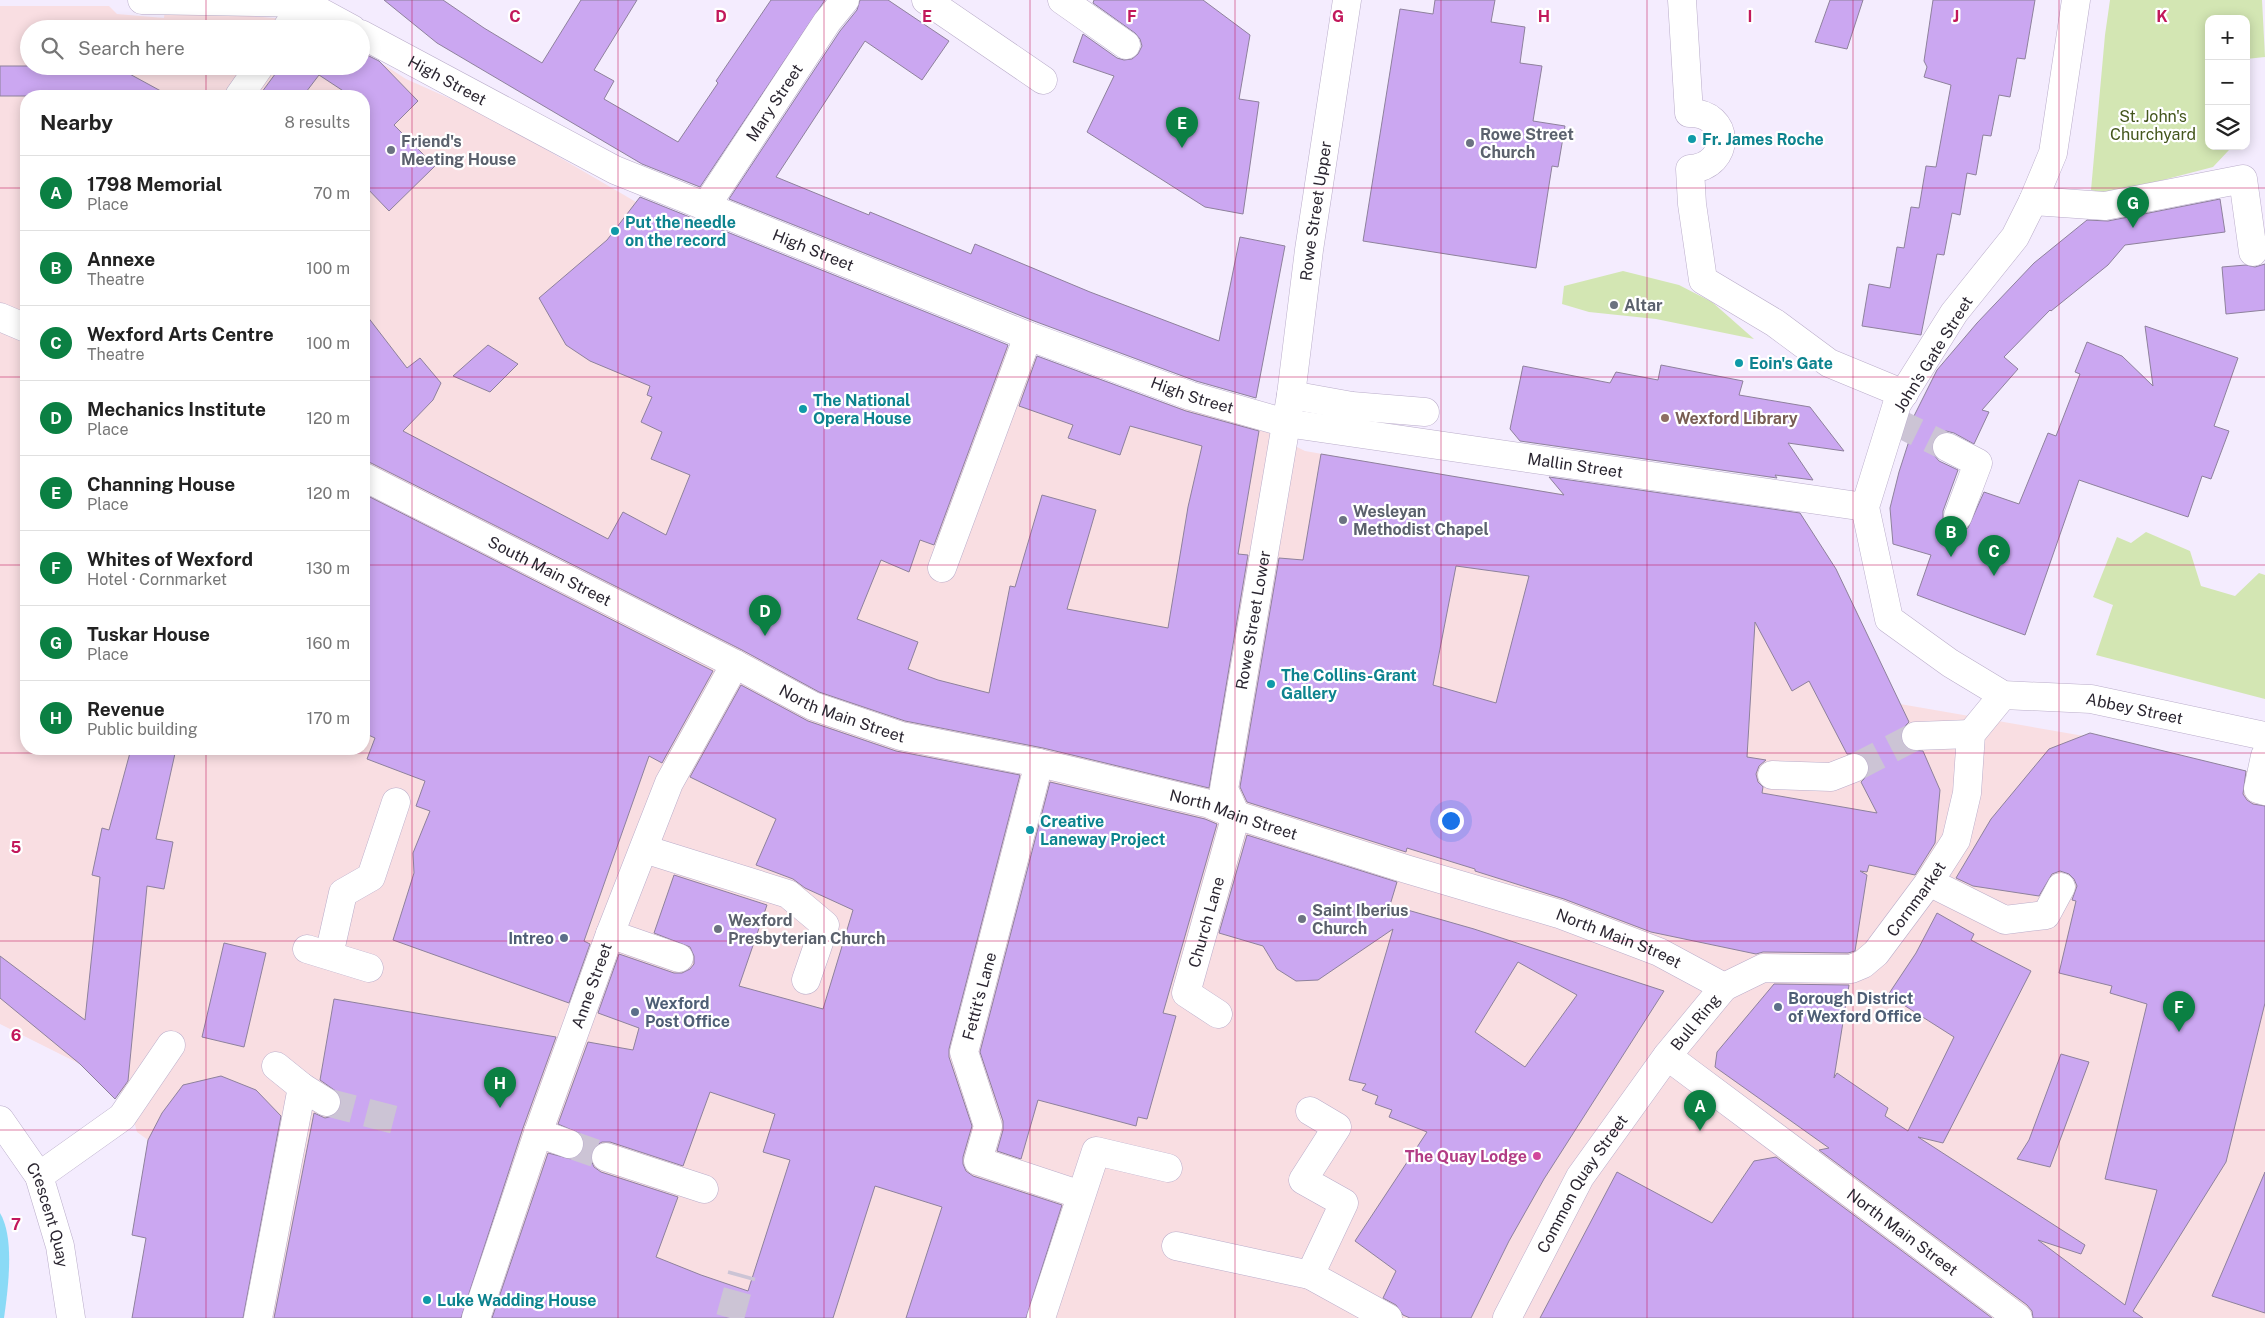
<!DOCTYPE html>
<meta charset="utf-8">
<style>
:root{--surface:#fff;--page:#f2f2f2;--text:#222;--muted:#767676;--line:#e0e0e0;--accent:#0b8043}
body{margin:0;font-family:"Public Sans",sans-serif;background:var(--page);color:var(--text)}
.controls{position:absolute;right:15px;top:15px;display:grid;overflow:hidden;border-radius:10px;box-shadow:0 2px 12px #0003}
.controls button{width:45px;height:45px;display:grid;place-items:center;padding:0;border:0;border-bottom:1px solid var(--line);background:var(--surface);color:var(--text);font:25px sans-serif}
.you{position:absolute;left:1450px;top:820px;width:18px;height:18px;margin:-12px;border:4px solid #fff;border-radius:50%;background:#1a73e8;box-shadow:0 0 0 8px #1a73e833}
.badge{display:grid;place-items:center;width:32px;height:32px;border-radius:50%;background:var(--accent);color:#fff;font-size:16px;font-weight:700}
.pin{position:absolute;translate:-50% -41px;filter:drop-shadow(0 1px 2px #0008)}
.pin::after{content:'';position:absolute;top:26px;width:18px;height:15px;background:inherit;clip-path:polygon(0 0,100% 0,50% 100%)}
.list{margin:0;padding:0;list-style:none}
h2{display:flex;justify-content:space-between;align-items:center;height:65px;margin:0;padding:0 20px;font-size:21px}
h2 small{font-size:16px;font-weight:400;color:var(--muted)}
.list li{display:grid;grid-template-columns:32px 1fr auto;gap:15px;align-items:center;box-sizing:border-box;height:75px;padding:0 20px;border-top:1px solid var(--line)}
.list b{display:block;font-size:19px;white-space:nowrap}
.list p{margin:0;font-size:16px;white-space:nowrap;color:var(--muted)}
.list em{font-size:16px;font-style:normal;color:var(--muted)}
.icon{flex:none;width:28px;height:28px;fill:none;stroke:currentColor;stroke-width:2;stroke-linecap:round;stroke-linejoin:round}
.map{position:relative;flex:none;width:2265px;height:1318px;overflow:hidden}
.search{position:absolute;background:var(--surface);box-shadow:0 2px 12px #0003;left:20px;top:20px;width:350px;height:55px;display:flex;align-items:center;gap:12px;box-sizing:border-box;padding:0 18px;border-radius:28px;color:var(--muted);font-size:19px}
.panel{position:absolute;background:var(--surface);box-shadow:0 2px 12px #0003;left:20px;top:90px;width:350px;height:665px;border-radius:20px}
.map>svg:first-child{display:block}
.commercial{fill:#f9dee2;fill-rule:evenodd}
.green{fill:#d3e6b3}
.water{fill:#8adaf6}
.building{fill:#cba7f1;stroke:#8e819c;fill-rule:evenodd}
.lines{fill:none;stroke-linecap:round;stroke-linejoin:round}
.minor-tunnel{stroke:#ccc4d5;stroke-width:28;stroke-dasharray:28 14;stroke-linecap:butt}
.minor-casing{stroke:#baadca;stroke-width:29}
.major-casing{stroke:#baadca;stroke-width:29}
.minor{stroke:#fff;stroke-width:28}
.major{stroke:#fff;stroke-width:28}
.grid{fill:none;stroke:#c2185b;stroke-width:1;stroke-opacity:0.55}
.culture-dot{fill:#0f9aa8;stroke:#fff;stroke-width:2}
.worship-dot{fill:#6b7280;stroke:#fff;stroke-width:2}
.education-dot{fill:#8d6e63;stroke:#fff;stroke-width:2}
.service-dot{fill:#5c6f8a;stroke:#fff;stroke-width:2}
.hotel-dot{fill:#d1479c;stroke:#fff;stroke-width:2}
.labels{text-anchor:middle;stroke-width:4.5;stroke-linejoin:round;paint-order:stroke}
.street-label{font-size:16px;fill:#2b2631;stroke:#fff}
.park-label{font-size:16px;fill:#44561d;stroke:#fff}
.worship-label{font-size:16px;font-weight:bold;fill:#5b616d;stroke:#fff;text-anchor:start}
.culture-label{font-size:16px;font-weight:bold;fill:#0d838f;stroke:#fff;text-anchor:start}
.education-label{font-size:16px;font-weight:bold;fill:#785e54;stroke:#fff;text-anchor:start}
.service-label{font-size:16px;font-weight:bold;fill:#4e5e75;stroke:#fff;text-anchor:start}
.hotel-label{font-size:16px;font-weight:bold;fill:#b23c85;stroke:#fff;text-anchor:end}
.grid-label{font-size:16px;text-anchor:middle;font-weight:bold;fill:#c2185b;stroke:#fff;stroke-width:4.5;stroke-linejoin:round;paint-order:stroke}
</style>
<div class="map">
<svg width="2265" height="1318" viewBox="0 0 2265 1318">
<rect width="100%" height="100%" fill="#f4ecfe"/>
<path class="commercial" d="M0,6H109L117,14L164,18L165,8L316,22L327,29H29V66H361V50L406,79L487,115L636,202L982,339L1177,407L1259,428L1305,451L1496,484L1811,531L1836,569L1900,704L2084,736L2265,775V1318H132L146,1238L132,1235L148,1140L137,1132L126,1093L107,1091L80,1064L0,1024ZM26,96H364V749H26Z"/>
<g class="green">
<path d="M2110,0H2262L2265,57L2246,59V19H2209V146H2230L2229,150L2213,167L2109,194L2091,190L2105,35Z"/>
<path d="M1623,271L1679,285L1712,302L1754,339L1656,319L1589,312L1562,304L1564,286Z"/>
<path d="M2146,532L2190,551L2201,586L2235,596L2259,573L2265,575V699L2096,655L2113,605L2093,597L2117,537L2131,543Z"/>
</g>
<path class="water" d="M0,1213C15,1238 8,1289 4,1318H0Z"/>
<g class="building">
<path d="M384,0H443L484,28L542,63L581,0H637L594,70L614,81L604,99L678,142L718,83L716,81L771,0H825L700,187L642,164L437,43Z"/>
<path d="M860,0H888L949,41L922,80L865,41L776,177L869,215L870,212L971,254L975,244L1090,292L1219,341L1240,237L1285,246L1256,398L1196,381L1034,321L729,199L840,31L857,10Z"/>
<path d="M1094,0H1203L1250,35L1239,99L1259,102L1243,214L1205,207L1087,132L1114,76L1073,62L1083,34L1117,58L1124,60L1132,59L1138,54L1142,46L1140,39L1135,33L1093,3Z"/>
<path d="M1435,0H1495L1491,22L1525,27L1520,63L1542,66L1533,121L1565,126L1558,167L1552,166L1536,268L1363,241L1400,9L1433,14Z"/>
<path d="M1830,0H1863L1847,49L1815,42Z"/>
<path d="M1933,0H2035L2025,59L2017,58L2010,97L1999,95L1991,136L1983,135L1976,175L1967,173L1960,215L1952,213L1944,255L1937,254L1921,335L1862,326L1869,284L1890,288L1897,247L1904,248L1911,207L1919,208L1926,166L1936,167L1951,85L1924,77L1927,67L1924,61Z"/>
<path d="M361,52L379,61L418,101L394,125L435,166L389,211L364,185V96H351L319,75L303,96H259L281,66H361Z"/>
<path d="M0,66H115L170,96H0Z"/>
<path d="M640,197L1008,345L934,545L920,540L909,572L881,560L857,619L918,642L908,669L938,680L989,693L1010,586L1015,587L1042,495L1096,510L1067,609L1168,628L1188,507L1202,446L1130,426L1120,455L1068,438L1073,425L1019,406L1037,356L1186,411L1259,431L1238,554L1248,555L1209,788L1043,748L905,721L819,692L742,650L371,463L364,461V312L407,368L420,358L441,383L433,400L403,431L608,539L623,512L666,535L690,475L651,459L662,432L641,422L652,397L647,395L650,386L590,361L566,345L539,298L607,240Z"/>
<path d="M2220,199L2225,232L2125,245L2108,265L2051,311L2050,310L2004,357L2018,369L1982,410L1989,412L1974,444L1954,433L1946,431L1938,434L1933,440L1931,447L1934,455L1939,461L1958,470L1943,511V518L1946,525L1952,530L1960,531L1968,528L1984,492L2019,504L2048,433L2056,436L2080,374L2075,372L2087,342L2122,356L2153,386L2145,326L2238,358L2214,426L2229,431L2211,479L2202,476L2188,517L2079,480L2025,635L1917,595L1931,555L1893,544L1890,508L1899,472L1916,419L1913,418L1937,370L1977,323L2034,263L2087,220L2108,221Z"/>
<path d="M2265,264V310L2226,314L2222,267L2246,265L2255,267Z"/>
<path d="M488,345L518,364L490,392L453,376Z"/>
<path d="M1661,365L1743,381L1739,395L1810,407L1844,451L1788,443L1813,480L1775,475L1777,478L1520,441L1510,429L1523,366L1610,383L1616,372L1658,380Z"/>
<path d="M1321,454L1564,495L1549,477L1800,513L1836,569L1909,722L1902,729L1900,737L1903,744L1909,750L1923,751L1940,790L1935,843L1915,875L1869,865L1867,872L1860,871L1867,875L1855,951L1848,953L1763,952L1756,954L1651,932L1564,899L1475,871V869L1407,848L1406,852L1247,802L1240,787L1279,558L1303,560ZM1456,566L1529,576L1496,703L1433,685ZM1755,622L1792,691L1809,681L1847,754L1857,753L1863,756L1868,762L1869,771L1866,777L1861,782L1877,813L1762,793L1763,787L1758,782L1756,774L1759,766L1766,760L1747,757Z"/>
<path d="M364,494L713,671L662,763L649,756L584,941L590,944L569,1003L393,940L414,873L413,853L430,811L416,806L425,781L367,759L375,738L364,733Z"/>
<path d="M741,685L808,721L896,751L1020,775L949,1049V1057L972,1126L963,1157V1164L966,1171L973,1176L1062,1205L1026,1318H906L942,1207L875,1186L833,1318H492L548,1153L571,1159L579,1156L584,1149V1141L581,1134L558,1124L588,1042L633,1050L639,1028L598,1013L619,954L674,973H682L690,969L694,964V956L690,947L654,933L674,875L767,905L739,986L823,1009L853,910L805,888L793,879L756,865L776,819L690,777ZM710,1092L775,1114L763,1152L790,1160L748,1291L701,1275L656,1257L678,1197L601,1172L594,1167L591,1160V1153L595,1146L602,1142H610L683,1166Z"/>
<path d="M2090,733L2246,771L2243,794L2247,800L2253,804L2265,806V1003L2226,1162L2133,1311L2143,1318H2033L2032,1311L2027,1305L1819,1150L1829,1148L1715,1067L1717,1052L1774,984L1849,985L1834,1078L1837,1073L1888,1108L1885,1116L1908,1131L1954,1037L1888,995L1916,953L1937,913L1974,934L1971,940L2031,971L1943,1143L1918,1137L2085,1245L2081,1254L2038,1240L2125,1305L2157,1190L2105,1179L2147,1004L2110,993L2112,986L2059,973L2076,901L2072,900L2077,886L2074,879L2069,874L2060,871L2052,874L2039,896L1973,886L1956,878L1991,819L2049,749Z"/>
<path d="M131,749H176L156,839L173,842L164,889L147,886L128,1081L115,1099L80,1064L0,998V956L85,1020L100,877L92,875L102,828L109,830Z"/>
<path d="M1050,782L1205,819L1217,824L1163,1013L1176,1016L1147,1119L1138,1117L1136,1126L1038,1100L1021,1159L997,1151L1003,1130V1121L980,1052Z"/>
<path d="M1247,835L1397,882L1390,905L1474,929L1664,991L1544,1179L1509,1241L1471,1318H1410L1403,1315L1396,1305L1383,1298L1396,1271L1355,1241L1427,1132L1389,1117L1392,1110L1375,1104L1378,1096L1362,1090L1366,1084L1349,1080L1393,929L1318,980L1296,981L1277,969L1263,946L1219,933ZM1518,962L1577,995L1525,1067L1475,1032Z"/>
<path d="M224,943L266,953L244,1047L202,1037Z"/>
<path d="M334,999L556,1037L523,1128L461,1318H274L314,1113L325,1118L333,1116L339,1111L342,1103L340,1094L320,1080Z"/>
<path d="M2061,1054L2089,1062L2050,1167L2017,1159L2029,1140Z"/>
<path d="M221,1076L256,1090L281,1116L243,1318H132L146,1238L132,1235L148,1140L162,1113L183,1085Z"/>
<path d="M1776,1157L1992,1318H1540L1617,1172L1712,1223L1754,1161Z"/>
<path d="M2265,1172V1313L2212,1296Z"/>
</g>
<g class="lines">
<g class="minor-tunnel">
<path d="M1892,420L1947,447"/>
<path d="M1854,768L1916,736"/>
<path d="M326,1102L395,1120"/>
<path d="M569,1144L606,1157"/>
<path d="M730,1318L742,1274"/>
</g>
<g class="minor-casing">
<g id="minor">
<path d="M142,0L304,3L352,29"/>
<path d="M926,0L1043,80"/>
<path d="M1062,0L1126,45"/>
<path d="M1682,0L1689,113C1731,112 1732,166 1690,169L1692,204L1703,280L1775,323L1829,363L1904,394"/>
<path id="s1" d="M2076,0L2053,153L2033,201L2015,237L1954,313L1897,404L1865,507L1889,619L1950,663L2003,695L2091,699L2265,736"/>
<path d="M286,29L304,3"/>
<path id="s2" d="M361,34L615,170L1028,336L1191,396L1286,423L1865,507"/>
<path d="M239,96L260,66"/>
<path d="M2033,201L2105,206L2243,179L2253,252"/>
<path id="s3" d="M706,206L827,22L845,0"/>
<path d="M0,317L26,328"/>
<path d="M1291,395L1352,406L1425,412"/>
<path d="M1947,447L1978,463L1958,516"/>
<path id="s4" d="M364,477L735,664L813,706L901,736L1039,763L1210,804L1236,815L1406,869L1559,914L1659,952L1724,987"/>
<path d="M942,568L1028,336"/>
<path d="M1916,736L1971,734"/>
<path d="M2265,756L2258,789L2265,791"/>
<path d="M1039,763L964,1052L988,1126L978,1161L1072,1192"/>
<path d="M1772,775L1831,777L1854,768"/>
<path id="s5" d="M1236,815L1224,789L1291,395L1309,250L1347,0"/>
<path d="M644,849L788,894L825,925L806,980"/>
<path d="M1929,882L2005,920L2046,915L2061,887"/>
<path d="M610,934L679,958"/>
<path d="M307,949L369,968"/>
<path d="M329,955L343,893L371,877L396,802"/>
<path id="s6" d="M1218,1014L1186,993L1236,815"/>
<path id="s7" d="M1667,1056L2018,1318"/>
<path d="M276,1066L302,1087L326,1102"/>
<path d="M538,1133L569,1144"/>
<path d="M606,1157L704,1189"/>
<path d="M39,1176L122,1117L171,1045"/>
<path d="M1176,1246L1310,1275L1388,1318"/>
<path d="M1310,1275L1344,1203L1303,1180L1337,1127L1310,1111"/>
<path d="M258,1318L302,1087"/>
<path id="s8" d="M476,1318L538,1133L610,934L669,783L735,664"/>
<path d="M1041,1318L1096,1151L1168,1168"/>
<path id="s9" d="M1507,1318L1580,1177L1667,1056L1724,987L1763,968L1851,969L1863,964L1876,953L1929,882L1956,840L1967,793L1971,734L2003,695"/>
</g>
</g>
<g class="major-casing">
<g id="major">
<path id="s10" d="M0,1120L39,1176L60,1246L71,1318"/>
</g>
</g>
<use href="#minor" class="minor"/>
<use href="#major" class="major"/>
</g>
<path class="grid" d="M206,0V29M412,0V1318M618,0V1318M824,0V1318M1030,0V1318M1235,0V1318M1441,0V1318M1647,0V1318M1853,0V1318M2059,0V1318M206,66V96M0,188H26M364,188H2265M0,377H26M364,377H2265M0,565H26M364,565H2265M206,749V1318M0,753H2265M0,941H2265M0,1130H2265"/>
<g class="culture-dot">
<circle cx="1692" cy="139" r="5"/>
<circle cx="615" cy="231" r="5"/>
<circle cx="1739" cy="363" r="5"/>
<circle cx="803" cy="409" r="5"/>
<circle cx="1271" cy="684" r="5"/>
<circle cx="1030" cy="830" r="5"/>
<circle cx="427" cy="1300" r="5"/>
</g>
<g class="worship-dot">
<circle cx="1470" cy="143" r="5"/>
<circle cx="391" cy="150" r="5"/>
<circle cx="1614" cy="305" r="5"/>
<circle cx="1343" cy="520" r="5"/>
<circle cx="1302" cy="919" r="5"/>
<circle cx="718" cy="929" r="5"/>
</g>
<circle class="education-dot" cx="1665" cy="418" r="5"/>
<g class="service-dot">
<circle cx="564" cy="938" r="5"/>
<circle cx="1778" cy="1007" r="5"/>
<circle cx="635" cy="1012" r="5"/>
</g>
<circle class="hotel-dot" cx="1537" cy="1156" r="5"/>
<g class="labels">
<g class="street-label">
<text dy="6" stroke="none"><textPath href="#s2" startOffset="98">High Street</textPath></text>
<text dy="6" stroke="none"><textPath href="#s3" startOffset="124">Mary Street</textPath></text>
<text dy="6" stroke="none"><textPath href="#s5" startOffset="614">Rowe Street Upper</textPath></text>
<text dy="6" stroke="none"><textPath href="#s2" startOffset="502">High Street</textPath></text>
<text transform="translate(1933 354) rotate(-58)" y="6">John's Gate Street</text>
<text dy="6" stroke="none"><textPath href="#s2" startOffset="908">High Street</textPath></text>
<text dy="6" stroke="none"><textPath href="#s2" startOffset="1298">Mallin Street</textPath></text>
<text dy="6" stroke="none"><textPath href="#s4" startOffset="208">South Main Street</textPath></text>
<text dy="6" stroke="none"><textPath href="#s5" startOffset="200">Rowe Street Lower</textPath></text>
<text dy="6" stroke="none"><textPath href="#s1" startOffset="944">Abbey Street</textPath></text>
<text dy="6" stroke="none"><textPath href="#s4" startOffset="534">North Main Street</textPath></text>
<text dy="6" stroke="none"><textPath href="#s4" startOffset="939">North Main Street</textPath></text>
<text dy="6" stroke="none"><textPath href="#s9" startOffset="626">Cornmarket</textPath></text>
<text dy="6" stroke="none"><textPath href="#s6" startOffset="112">Church Lane</textPath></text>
<text dy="6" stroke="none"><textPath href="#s4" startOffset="1344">North Main Street</textPath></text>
<text dy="6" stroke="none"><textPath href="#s8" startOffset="352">Anne Street</textPath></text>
<text transform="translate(979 996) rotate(-75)" y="6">Fettit's Lane</text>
<text dy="6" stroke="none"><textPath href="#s9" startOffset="352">Bull Ring</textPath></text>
<text dy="6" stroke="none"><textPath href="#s9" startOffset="154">Common Quay Street</textPath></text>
<text dy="6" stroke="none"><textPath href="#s10" startOffset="108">Crescent Quay</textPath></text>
<text dy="6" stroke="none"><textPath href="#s7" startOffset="294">North Main Street</textPath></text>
</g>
<g class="park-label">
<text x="2153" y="122">St. John's<tspan x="2153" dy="18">Churchyard</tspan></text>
</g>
<g class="worship-label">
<text x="1480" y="140">Rowe Street<tspan x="1480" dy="18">Church</tspan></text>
<text x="401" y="147">Friend's<tspan x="401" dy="18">Meeting House</tspan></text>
<text x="1624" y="311">Altar</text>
<text x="1353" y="517">Wesleyan<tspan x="1353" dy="18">Methodist Chapel</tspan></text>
<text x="1312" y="916">Saint Iberius<tspan x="1312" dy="18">Church</tspan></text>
<text x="728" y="926">Wexford<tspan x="728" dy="18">Presbyterian Church</tspan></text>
</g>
<g class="culture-label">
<text x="1702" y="145">Fr. James Roche</text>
<text x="625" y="228">Put the needle<tspan x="625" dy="18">on the record</tspan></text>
<text x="1749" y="369">Eoin's Gate</text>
<text x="813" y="406">The National<tspan x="813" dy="18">Opera House</tspan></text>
<text x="1281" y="681">The Collins-Grant<tspan x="1281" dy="18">Gallery</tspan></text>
<text x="1040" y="827">Creative<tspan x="1040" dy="18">Laneway Project</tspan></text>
<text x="437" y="1306">Luke Wadding House</text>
</g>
<g class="education-label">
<text x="1675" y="424">Wexford Library</text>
</g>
<g class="service-label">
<text x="554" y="944" text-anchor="end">Intreo</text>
<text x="1788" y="1004">Borough District<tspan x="1788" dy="18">of Wexford Office</tspan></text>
<text x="645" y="1009">Wexford<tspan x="645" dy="18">Post Office</tspan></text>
</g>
<g class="hotel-label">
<text x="1527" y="1162">The Quay Lodge</text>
</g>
</g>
<g class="grid-label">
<text x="515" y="22">C</text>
<text x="721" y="22">D</text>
<text x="927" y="22">E</text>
<text x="1132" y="22">F</text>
<text x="1338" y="22">G</text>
<text x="1544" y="22">H</text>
<text x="1750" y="22">I</text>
<text x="1956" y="22">J</text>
<text x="2162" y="22">K</text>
<text x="16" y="853">5</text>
<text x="16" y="1041">6</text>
<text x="16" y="1230">7</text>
</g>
</svg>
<div class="controls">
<button>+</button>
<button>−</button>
<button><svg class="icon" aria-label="layers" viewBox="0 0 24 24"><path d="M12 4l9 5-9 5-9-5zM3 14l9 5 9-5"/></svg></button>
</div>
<div class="you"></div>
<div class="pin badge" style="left:1700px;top:1131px">A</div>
<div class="pin badge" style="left:1951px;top:557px">B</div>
<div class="pin badge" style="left:1994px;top:576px">C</div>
<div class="pin badge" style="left:765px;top:636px">D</div>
<div class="pin badge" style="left:1182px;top:148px">E</div>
<div class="pin badge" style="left:2179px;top:1032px">F</div>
<div class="pin badge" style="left:2133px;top:228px">G</div>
<div class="pin badge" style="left:500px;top:1108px">H</div>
<div class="search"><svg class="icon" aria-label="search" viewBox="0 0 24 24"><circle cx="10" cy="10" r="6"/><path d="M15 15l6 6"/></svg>Search here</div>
<section class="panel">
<h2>Nearby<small>8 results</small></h2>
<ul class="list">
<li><span class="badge">A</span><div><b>1798 Memorial</b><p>Place</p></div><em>70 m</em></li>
<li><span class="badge">B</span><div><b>Annexe</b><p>Theatre</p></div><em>100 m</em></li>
<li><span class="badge">C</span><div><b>Wexford Arts Centre</b><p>Theatre</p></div><em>100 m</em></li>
<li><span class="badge">D</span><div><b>Mechanics Institute</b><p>Place</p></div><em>120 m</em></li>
<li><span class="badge">E</span><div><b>Channing House</b><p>Place</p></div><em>120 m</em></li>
<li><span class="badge">F</span><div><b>Whites of Wexford</b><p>Hotel · Cornmarket</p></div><em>130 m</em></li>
<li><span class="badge">G</span><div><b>Tuskar House</b><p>Place</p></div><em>160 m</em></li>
<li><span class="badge">H</span><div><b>Revenue</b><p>Public building</p></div><em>170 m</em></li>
</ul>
</section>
</div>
